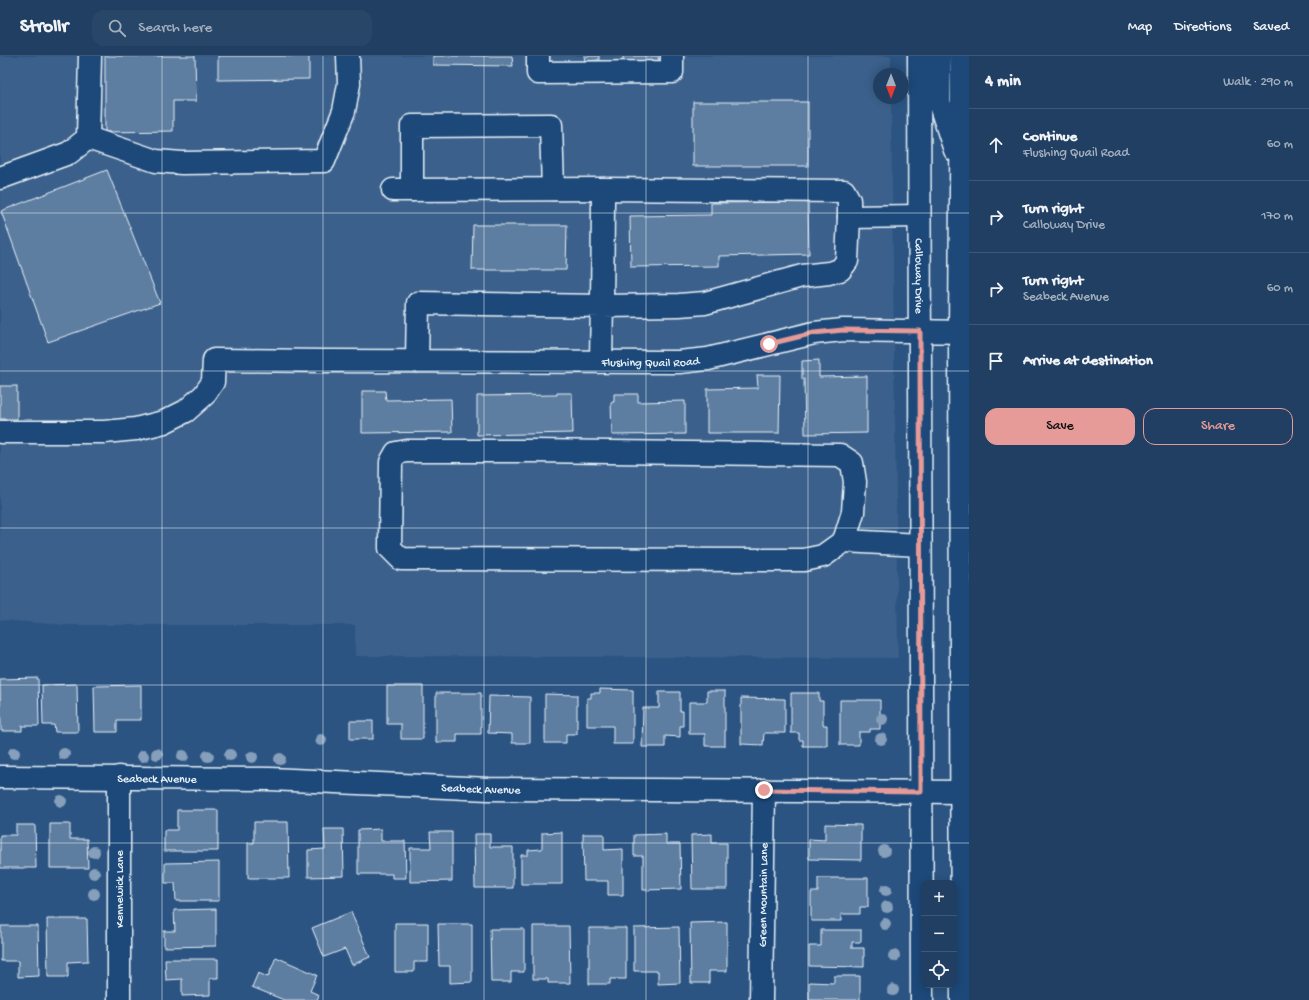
<!DOCTYPE html>
<meta charset="utf-8">
<style>
:root{--surface:#203f62;--page:#284668;--text:#f1f3f6;--muted:#a2afbe;--line:#3d5877;--accent:#e69b98}
body{margin:0;font-family:"Gochi Hand",sans-serif;background:var(--page);color:var(--text)}
.controls{position:absolute;right:12px;bottom:12px;display:grid;overflow:hidden;border-radius:8px;box-shadow:0 2px 10px #0003}
.controls button{width:36px;height:36px;display:grid;place-items:center;padding:0;border:0;border-bottom:1px solid var(--line);background:var(--surface);color:var(--text);font:20px sans-serif}
.compass{position:absolute;left:873px;top:12px;width:36px;height:36px;border-radius:50%;background:var(--surface);box-shadow:0 2px 10px #0003;rotate:180deg}
.stop{position:absolute;width:12px;height:12px;margin:-9px;border:3px solid #e69b98;border-radius:50%;background:#fff}
.stop.end{background:#e69b98;border-color:#fff;box-shadow:0 1px 4px #0008}
.list{margin:0;padding:0;list-style:none}
h2{display:flex;justify-content:space-between;align-items:center;height:52px;margin:0;padding:0 16px;font-size:17px}
h2 small{font-size:13px;font-weight:400;color:var(--muted)}
.list li{display:grid;grid-template-columns:26px 1fr auto;gap:12px;align-items:center;box-sizing:border-box;height:72px;padding:0 16px;border-top:1px solid var(--line)}
.list b{display:block;font-size:15px;white-space:nowrap}
.list p{margin:0;font-size:13px;white-space:nowrap;color:var(--muted)}
.list em{font-size:13px;font-style:normal;color:var(--muted)}
.actions{display:flex;gap:8px;padding:12px 16px}
.actions a{flex:1;padding:9px 0;border:1px solid var(--accent);border-radius:12px;text-align:center;font-size:14px;color:var(--accent)}
.actions .main{background:var(--accent);color:#111}
.icon{flex:none;width:22px;height:22px;fill:none;stroke:currentColor;stroke-width:2;stroke-linecap:round;stroke-linejoin:round}
.map{position:relative;flex:none;width:969px;height:944px;overflow:hidden}
header{display:flex;align-items:center;gap:24px;box-sizing:border-box;height:56px;padding:0 20px;background:var(--surface);border-bottom:1px solid var(--line)}
header strong{font-size:19px}
nav{display:flex;gap:22px;margin-inline-start:auto;font-size:14px}
.search{width:280px;height:36px;background:var(--page);display:flex;align-items:center;gap:10px;box-sizing:border-box;padding:0 14px;border-radius:12px;color:var(--muted);font-size:15px}
main{display:flex}
aside{flex:1;background:var(--surface)}
.map>svg:first-child{display:block}
.built{fill:#3a608b}
.building{fill:#5d7da1;stroke:#e8f1f8}
.lines{fill:none;stroke-linecap:round;stroke-linejoin:round}
.minor-casing{stroke:#e8f1f8;stroke-width:25}
.major-casing{stroke:#e8f1f8;stroke-width:25}
.minor{stroke:#1f4a7a;stroke-width:22}
.major{stroke:#1f4a7a;stroke-width:22}
.tree{fill:#869fbb}
.route{stroke:#e69b98;stroke-width:5}
.grid{fill:none;stroke:#e8f1f8;stroke-width:1;stroke-opacity:0.55}
.labels{text-anchor:middle;stroke-width:4;stroke-linejoin:round;paint-order:stroke}
.street-label{font-size:12px;fill:#e8f1f8;stroke:#1f4a7a}
</style>
<header>
<strong>Strollr</strong>
<div class="search"><svg class="icon" aria-label="search" viewBox="0 0 24 24"><circle cx="10" cy="10" r="6"/><path d="M15 15l6 6"/></svg>Search here</div>
<nav><a>Map</a><a>Directions</a><a>Saved</a></nav>
</header>
<main>
<div class="map">
<svg width="969" height="944" viewBox="0 0 969 944">
<rect width="100%" height="100%" fill="#2b5482"/>
<filter id="ink" filterUnits="userSpaceOnUse"><feTurbulence type="fractalNoise" baseFrequency=".025" numOctaves="2"/><feDisplacementMap in="SourceGraphic" scale="8" xChannelSelector="R" yChannelSelector="G"/><feConvolveMatrix kernelMatrix="1 2 1 2 8 2 1 2 1" color-interpolation-filters="sRGB"/></filter>
<g filter="url(#ink)">
<path class="built" d="M0,0H891V18H879V42H891L898,602L355,600V569H65L0,564Z"/>
<g class="building">
<path d="M105,0H195L196,45H173V75L105,76Z"/>
<path d="M218,0H309V23L218,24Z"/>
<path d="M433,0H512L513,10L433,9Z"/>
<path d="M584,0H599V4L585,5Z"/>
<path d="M623,0H658L659,5L623,6Z"/>
<rect x="693" y="46" width="115" height="64"/>
<path d="M107,114L160,247L48,286L1,155Z"/>
<path d="M808,146L809,198L719,200V210L631,211L630,160L711,159V147Z"/>
<path d="M473,169H567L566,214H472Z"/>
<path d="M819,304V321L867,320V377L805,378L804,323H802V305Z"/>
<path d="M757,319H780L779,377H707V333L758,332Z"/>
<rect x="0" y="330" width="17" height="33"/>
<path d="M362,335H385L386,344L451,343L452,376L362,377Z"/>
<path d="M557,337H572L573,377L477,379V340L557,339Z"/>
<path d="M614,338H638V346L685,345V378L612,379L611,346H614Z"/>
<path d="M38,622L39,670H22V675H1L0,623Z"/>
<path d="M77,628L78,676H55L54,669H43L42,629Z"/>
<path d="M141,629V664H117V676H95L94,630Z"/>
<path d="M387,630H423V683H401V668H387Z"/>
<path d="M600,633L633,634V688H613V670H587V642H591V637H600Z"/>
<path d="M707,635H725V690H705V678H689V646H707Z"/>
<path d="M659,636H680V655H683V670H680V681L665,680V691H642L643,652H659Z"/>
<path d="M436,637H481V678H457V686H436Z"/>
<path d="M791,637H819V645H823V669H827V690H803V684H799V677H791Z"/>
<path d="M545,638L577,639V678H566V687H545Z"/>
<path d="M489,640L530,641V687H512V678L488,677Z"/>
<path d="M741,642L785,643V677H764L763,689L741,688Z"/>
<path d="M840,644H880V673H870V676H859V689H840Z"/>
<rect x="350" y="665" width="23" height="18"/>
<path d="M177,754H218V795H164V774H177Z"/>
<path d="M254,766H288L289,822H248V787H254Z"/>
<path d="M50,768H70V783H87L88,812H50Z"/>
<path d="M825,768L861,769V804L809,803V783L825,784Z"/>
<path d="M16,769H35L36,812H0V779H16Z"/>
<path d="M324,773H343L344,820L308,821V794L325,793Z"/>
<path d="M381,773V785H405L406,822H392V818H358V774Z"/>
<path d="M430,776H452V825L410,826V792H431Z"/>
<path d="M562,776V828H521V799H528V794L542,793V777Z"/>
<path d="M474,778H490V791H513V832H475Z"/>
<path d="M583,778H604V794L623,793V839H608V825H584Z"/>
<path d="M666,778V788H680L681,833L643,834V800H634V779Z"/>
<path d="M712,778V787H727V833H692L691,779Z"/>
<path d="M219,806V845H176L175,827H165V807Z"/>
<path d="M818,822H868V851H860V858H841V865H811V836H818Z"/>
<path d="M216,853V890L164,891V875H175L174,854Z"/>
<path d="M351,856L370,901L352,909L345,893L324,901L312,872Z"/>
<path d="M47,863H87L88,905L68,906V921H48Z"/>
<path d="M727,866V915H709V927H691L690,867Z"/>
<path d="M395,867H428V906H414V916H395Z"/>
<path d="M438,868H472V926L450,927V910H439Z"/>
<path d="M1,870H38L39,920L18,921V905H1Z"/>
<path d="M533,870H569L570,927H548V923H533Z"/>
<path d="M679,871L680,927L658,928V915H634V872Z"/>
<path d="M589,872H626V923H610V928H589Z"/>
<path d="M490,873H524V916H511V926H491Z"/>
<path d="M821,874H861V886H852V892H864V911L809,910V890H821Z"/>
<path d="M276,901L317,919L310,935L319,939L317,944H284L252,931L258,917L268,921Z"/>
<path d="M165,903H218V922H210V939L182,940V923L166,924Z"/>
<path d="M834,920H860V944H809V926L834,927Z"/>
</g>
<g class="lines">
<g class="minor-casing">
<g id="minor">
<path d="M538,0V17L672,16V0"/>
<path d="M88,82L156,105L182,107L324,105L344,55L349,28L348,0"/>
<path d="M88,82L90,0"/>
<path d="M0,122L69,97L88,82"/>
<path d="M393,134L603,133"/>
<path d="M412,134V70L551,69L553,133"/>
<path d="M849,161L919,160"/>
<path d="M417,305L418,247L602,250L679,249L705,247L802,220L829,217L840,214L847,205L849,161V144L844,135L603,133C603,190 602,248 601,305"/>
<path id="s1" d="M0,376H104L136,373L164,366L186,355L204,339L213,326L214,304L325,305L679,306L708,303L814,277L843,274L969,276"/>
<path d="M844,485L823,500L804,504L401,503L390,492L391,406L396,397L407,395H532L840,399L852,407L855,426L853,456L844,485L920,489"/>
<path id="s2" d="M0,721L270,723L489,733L969,736"/>
<path d="M119,721V944"/>
<path id="s3" d="M761,944L764,734"/>
</g>
</g>
<g class="major-casing">
<g id="major">
<path id="s4" d="M919,0L922,944"/>
<path d="M940,0L939,46L955,94"/>
<path d="M962,0L960,276L962,944"/>
</g>
</g>
<use href="#minor" class="minor"/>
<use href="#major" class="major"/>
</g>
<g class="tree">
<circle cx="882" cy="663" r="6"/>
<circle cx="881" cy="683" r="6"/>
<circle cx="321" cy="684" r="6"/>
<circle cx="14" cy="697" r="6"/>
<circle cx="64" cy="698" r="6"/>
<circle cx="157" cy="698" r="6"/>
<circle cx="230" cy="699" r="6"/>
<circle cx="143" cy="700" r="6"/>
<circle cx="183" cy="700" r="6"/>
<circle cx="208" cy="700" r="6"/>
<circle cx="252" cy="701" r="6"/>
<circle cx="280" cy="703" r="6"/>
<circle cx="61" cy="745" r="6"/>
<circle cx="884" cy="795" r="6"/>
<circle cx="94" cy="796" r="6"/>
<circle cx="94" cy="817" r="6"/>
<circle cx="886" cy="834" r="6"/>
<circle cx="94" cy="838" r="6"/>
<circle cx="887" cy="851" r="6"/>
<circle cx="885" cy="868" r="6"/>
<circle cx="894" cy="900" r="6"/>
<circle cx="893" cy="934" r="6"/>
</g>
</g>
<g class="lines" filter="url(#ink)">
<path class="route" d="M764,734L921,736L920,275L843,274L814,277L769,288"/>
</g>
<path class="grid" d="M162,0V944M323,0V944M484,0V944M646,0V944M808,0V944M0,157H969M0,315H969M0,472H969M0,629H969M0,787H969"/>
<g class="labels">
<g class="street-label">
<text dy="4" stroke="none"><textPath href="#s4" startOffset="220">Calloway Drive</textPath></text>
<text dy="4" stroke="none"><textPath href="#s1" startOffset="688">Flushing Quail Road</textPath></text>
<text dy="4" stroke="none"><textPath href="#s2" startOffset="157">Seabeck Avenue</textPath></text>
<text dy="4" stroke="none"><textPath href="#s2" startOffset="481">Seabeck Avenue</textPath></text>
<text transform="translate(119 833) rotate(-90)" y="4">Kennewick Lane</text>
<text dy="4" stroke="none"><textPath href="#s3" startOffset="105">Green Mountain Lane</textPath></text>
</g>
</g>
</svg>
<div class="controls">
<button>+</button>
<button>−</button>
<button><svg class="icon" aria-label="locate" viewBox="0 0 24 24"><circle cx="12" cy="12" r="6"/><path d="M12 2v4M12 18v4M2 12h4M18 12h4"/></svg></button>
</div>
<svg class="compass" viewBox="-18 -18 36 36"><path d="M0-13l5 13h-10z" fill="#e53935"/><path d="M0 13l5-13h-10z" fill="#a2afbe"/></svg>
<div class="stop" style="left:769px;top:288px"></div>
<div class="stop end" style="left:764px;top:734px"></div>
</div>
<aside>
<h2>4 min<small>Walk · 290 m</small></h2>
<ul class="list">
<li><svg class="icon" aria-label="ahead" viewBox="0 0 24 24"><path d="M12 20V5M6 11l6-6 6 6"/></svg><div><b>Continue</b><p>Flushing Quail Road</p></div><em>60 m</em></li>
<li><svg class="icon" aria-label="right" viewBox="0 0 24 24"><path d="M7 20v-9h11M14 6l5 5-5 5"/></svg><div><b>Turn right</b><p>Calloway Drive</p></div><em>170 m</em></li>
<li><svg class="icon" aria-label="right" viewBox="0 0 24 24"><path d="M7 20v-9h11M14 6l5 5-5 5"/></svg><div><b>Turn right</b><p>Seabeck Avenue</p></div><em>60 m</em></li>
<li><svg class="icon" aria-label="arrive" viewBox="0 0 24 24"><path d="M6 21V4h12l-3 4 3 4H6"/></svg><div><b>Arrive at destination</b></div></li>
</ul>
<div class="actions"><a class="main">Save</a><a>Share</a></div>
</aside>
</main>
